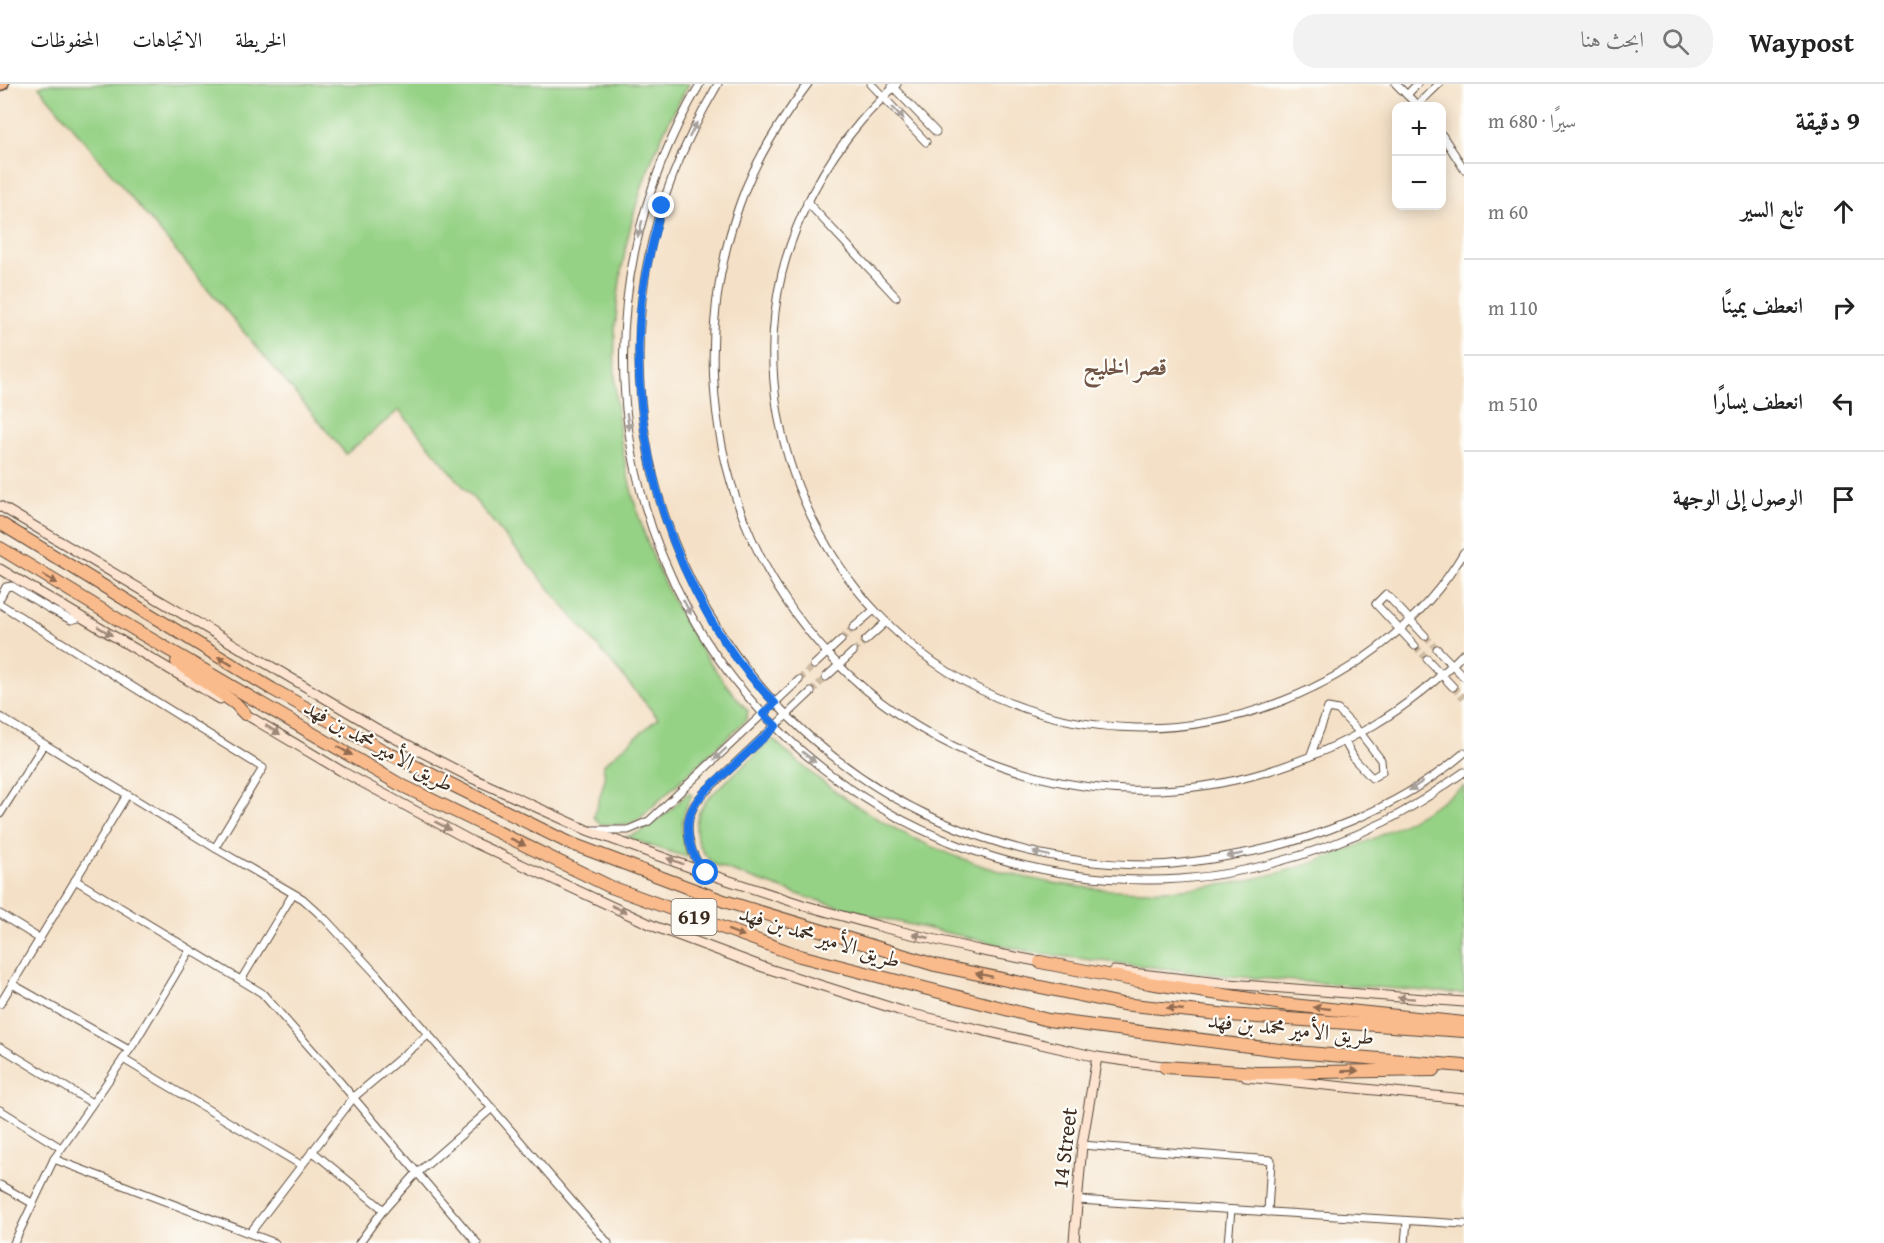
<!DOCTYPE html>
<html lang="ar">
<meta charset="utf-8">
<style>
:root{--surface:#fff;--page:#f2f2f2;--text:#222;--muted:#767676;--line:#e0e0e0}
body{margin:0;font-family:"Gentium Book Plus",Amiri,serif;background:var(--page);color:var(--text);direction:rtl}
.controls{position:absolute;right:18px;top:18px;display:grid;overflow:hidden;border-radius:12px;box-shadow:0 3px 15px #0003}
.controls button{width:54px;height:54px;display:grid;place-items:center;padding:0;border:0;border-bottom:2px solid var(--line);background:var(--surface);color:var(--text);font:30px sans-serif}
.stop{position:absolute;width:18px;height:18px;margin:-14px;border:4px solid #1a73e8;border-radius:50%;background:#fff}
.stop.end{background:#1a73e8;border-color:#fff;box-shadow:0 2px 6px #0008}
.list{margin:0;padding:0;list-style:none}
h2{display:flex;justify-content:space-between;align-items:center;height:78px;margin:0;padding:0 24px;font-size:26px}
h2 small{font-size:20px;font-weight:400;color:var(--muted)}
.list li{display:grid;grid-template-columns:39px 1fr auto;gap:18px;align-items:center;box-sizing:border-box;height:96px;padding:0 24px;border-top:2px solid var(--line)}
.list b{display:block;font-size:22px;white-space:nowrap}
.list em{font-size:20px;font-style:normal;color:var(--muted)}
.icon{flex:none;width:33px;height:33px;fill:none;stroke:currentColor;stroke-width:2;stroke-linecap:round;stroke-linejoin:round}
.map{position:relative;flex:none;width:1464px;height:1159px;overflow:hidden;direction:ltr}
header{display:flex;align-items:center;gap:36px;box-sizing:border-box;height:84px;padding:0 30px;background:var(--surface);border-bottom:2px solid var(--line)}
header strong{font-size:28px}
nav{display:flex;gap:33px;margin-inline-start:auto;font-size:21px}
.search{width:420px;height:54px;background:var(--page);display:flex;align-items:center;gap:15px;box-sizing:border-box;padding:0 21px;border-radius:24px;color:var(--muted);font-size:22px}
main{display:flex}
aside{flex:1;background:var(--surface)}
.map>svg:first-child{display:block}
.green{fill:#96d286;stroke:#687e52;stroke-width:1.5}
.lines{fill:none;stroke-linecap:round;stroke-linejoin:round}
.street-tunnel{stroke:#cfbca4;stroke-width:7;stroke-dasharray:7 3.5;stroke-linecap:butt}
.street-casing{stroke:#574537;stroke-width:9}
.secondary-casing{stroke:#574537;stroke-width:11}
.primary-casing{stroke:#574537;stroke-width:13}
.highway-casing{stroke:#574537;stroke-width:14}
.street{stroke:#fff;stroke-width:7}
.secondary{stroke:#fde4d1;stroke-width:9}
.primary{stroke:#fabb8c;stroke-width:10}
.highway{stroke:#fabb8c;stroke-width:12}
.oneway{fill:#a79f9a}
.oneway2{fill:#916b50}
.oneway3{fill:#9c8778}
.route{stroke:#1a73e8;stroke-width:8}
.labels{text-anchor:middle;stroke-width:4.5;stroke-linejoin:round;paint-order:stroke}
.shield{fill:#fdfcf7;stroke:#75695f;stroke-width:1.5}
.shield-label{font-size:21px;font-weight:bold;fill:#3b2a1e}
.street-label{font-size:22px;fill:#3b2a1e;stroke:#fdfcf7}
.neighbourhood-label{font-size:24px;font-weight:bold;fill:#715546;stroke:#fdfcf7}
</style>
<header>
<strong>Waypost</strong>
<div class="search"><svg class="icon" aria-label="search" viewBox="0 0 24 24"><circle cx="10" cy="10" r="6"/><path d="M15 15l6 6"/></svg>ابحث هنا</div>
<nav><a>الخريطة</a><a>الاتجاهات</a><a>المحفوظات</a></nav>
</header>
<main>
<aside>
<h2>9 دقيقة<small>سيرًا · 680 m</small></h2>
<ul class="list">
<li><svg class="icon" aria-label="ahead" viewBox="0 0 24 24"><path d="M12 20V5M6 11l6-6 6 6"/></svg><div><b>تابع السير</b></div><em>60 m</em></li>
<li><svg class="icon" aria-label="right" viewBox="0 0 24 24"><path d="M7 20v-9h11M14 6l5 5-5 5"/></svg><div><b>انعطف يمينًا</b></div><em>110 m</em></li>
<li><svg class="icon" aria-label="left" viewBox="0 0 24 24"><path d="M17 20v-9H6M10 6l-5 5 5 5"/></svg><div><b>انعطف يسارًا</b></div><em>510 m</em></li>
<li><svg class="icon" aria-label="arrive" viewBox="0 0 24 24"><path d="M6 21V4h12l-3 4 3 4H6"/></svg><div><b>الوصول إلى الوجهة</b></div></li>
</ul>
</aside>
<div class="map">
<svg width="1464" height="1159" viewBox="0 0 1464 1159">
<rect width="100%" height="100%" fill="#fdfcf7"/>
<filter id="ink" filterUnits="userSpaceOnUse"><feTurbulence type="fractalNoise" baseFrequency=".0167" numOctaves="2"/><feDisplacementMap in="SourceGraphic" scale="12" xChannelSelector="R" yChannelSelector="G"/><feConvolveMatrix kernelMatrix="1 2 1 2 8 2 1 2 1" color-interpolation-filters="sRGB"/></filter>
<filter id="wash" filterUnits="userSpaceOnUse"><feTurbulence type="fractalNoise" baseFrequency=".008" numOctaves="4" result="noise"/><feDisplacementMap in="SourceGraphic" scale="24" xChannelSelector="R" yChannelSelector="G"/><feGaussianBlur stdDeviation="1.35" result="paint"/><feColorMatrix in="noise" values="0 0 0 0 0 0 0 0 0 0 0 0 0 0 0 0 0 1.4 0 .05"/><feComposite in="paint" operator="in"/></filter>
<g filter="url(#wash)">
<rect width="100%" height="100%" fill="#f4e0c6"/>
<g class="green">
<path d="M44,0H689C571,199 595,454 748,627L746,636L637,737L627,741L600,740L594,733L605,695L603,681L658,634L399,326L346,370L39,3Z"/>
<path d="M773,655C965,841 1247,855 1464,702V910L1229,892L1042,870L885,835L806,813L731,787L715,781L705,771L698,758L696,749V739L699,728L708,714Z"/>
<path d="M688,709L692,711C680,732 679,750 688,773L660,765L626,753C652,746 669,727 688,709Z"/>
</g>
</g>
<g filter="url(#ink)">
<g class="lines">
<g class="street-tunnel">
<path d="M1425,552L1437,565"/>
<path d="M841,556L853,544"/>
<path d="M1415,562L1427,575"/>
<path d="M853,568L865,557"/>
<path d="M799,596L814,581"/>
<path d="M1453,603L1464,614"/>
<path d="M811,608L826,593"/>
</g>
<g class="street-casing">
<g id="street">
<path d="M700,0C639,104 612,223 628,342C663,606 887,798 1152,796C1229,796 1315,772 1384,738C1412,724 1438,706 1464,688"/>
<path d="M718,0C679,66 650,137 642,215C610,520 844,782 1152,781C1175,781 1199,777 1223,773C1308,760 1398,725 1464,669"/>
<path d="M808,0C780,37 754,77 739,122C660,348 767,598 996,680C1084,712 1177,715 1266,688C1344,664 1407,628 1464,569"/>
<path d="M871,0L926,58"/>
<path d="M897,0C885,12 872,24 861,37C824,80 796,133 782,189C765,260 772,334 798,402C875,601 1087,695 1285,616C1358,587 1424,536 1464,468"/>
<path d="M1396,0L1418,22"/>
<path d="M892,2L936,48"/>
<path d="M1407,11L1417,0"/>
<path d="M1417,21L1439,0"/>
<path d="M1442,51L1464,85"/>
<path d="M807,118L896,213"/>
<path d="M0,514L6,503L12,502L48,524L71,536L82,533"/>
<path d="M0,520L263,684L215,764"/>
<path d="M853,544L874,526"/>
<path d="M865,557L886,538"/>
<path d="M1415,562L1376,520L1386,510L1425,552"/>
<path d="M1437,565L1464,593"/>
<path d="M1427,575L1453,603"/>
<path d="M814,581L841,556"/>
<path d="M826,593L853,568"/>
<path d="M0,633L215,764L303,815L326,836L377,891L608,1159"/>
<path d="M1310,673L1328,624L1338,626L1361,650L1381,676L1382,688L1372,694L1355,676L1345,658"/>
<path d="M0,730L44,660"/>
<path d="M593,746H628L649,737L799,596"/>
<path d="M705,788C691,774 683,745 692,726C694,720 699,715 703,710L811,608"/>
<path d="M75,796L262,909L335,992L477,1159"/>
<path d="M0,830L40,855"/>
<path d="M241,896L293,810"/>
<path d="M12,900L129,966"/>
<path d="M0,920L127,711"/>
<path d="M0,963L92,1019"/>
<path d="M123,975L301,1081"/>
<path d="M0,1026L61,1064"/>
<path d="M1082,1061L1271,1076L1268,1128"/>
<path d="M312,1067L384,1126"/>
<path d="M54,1075L275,1159"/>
<path d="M0,1101L32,1119"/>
<path d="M1078,1116L1464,1140"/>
<path d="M250,1149L354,1013L429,950"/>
<path d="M14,1159L54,1075L135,958L190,866"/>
<path d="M359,1159L381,1129L414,1092L492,1024"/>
<path d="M1228,1159L1231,1126"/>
<path d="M1405,1159L1407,1137"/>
</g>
</g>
<g class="secondary-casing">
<g id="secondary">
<path d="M0,422L377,645L474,695L587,746L706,789L803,821L882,843L978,866L1047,879"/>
<path d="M0,485L220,615"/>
<path d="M240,627L343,688L473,758L656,843L763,883L908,929L1097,973L1170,983"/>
<path d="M1114,887L1229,900L1464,918"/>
<path d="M1246,993L1464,1015"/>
<path d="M1076,1159L1074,1157L1082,1061L1097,973"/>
</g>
</g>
<g class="primary-casing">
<path id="primary" d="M0,1L3,0"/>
</g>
<g class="highway-casing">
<g id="highway">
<path d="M0,439L272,605L384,667L567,758L724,817L935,881L1122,920L1229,931L1464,947"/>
<path d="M0,464L142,550L399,700L611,803L800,872L1048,936L1295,968L1464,982"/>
<path d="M177,578L236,620L245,630"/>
<path d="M1040,878L1149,899L1282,920L1464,939"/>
<path d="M1165,983L1257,989L1434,986"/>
</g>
</g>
<use href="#street" class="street"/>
<use href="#secondary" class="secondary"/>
<use href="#primary" class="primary"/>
<use href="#highway" class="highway"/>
</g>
<defs><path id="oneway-solid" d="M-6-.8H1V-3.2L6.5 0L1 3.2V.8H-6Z" transform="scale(1.5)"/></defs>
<g class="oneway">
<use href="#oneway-solid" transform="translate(898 29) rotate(47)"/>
<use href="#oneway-solid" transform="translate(693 46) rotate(-63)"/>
<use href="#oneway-solid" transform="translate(640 145) rotate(105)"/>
<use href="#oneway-solid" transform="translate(628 338) rotate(82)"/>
<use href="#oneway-solid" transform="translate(687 523) rotate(62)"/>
<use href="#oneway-solid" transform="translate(720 670) rotate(137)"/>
<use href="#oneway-solid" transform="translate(809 673) rotate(39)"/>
<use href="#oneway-solid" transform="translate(1416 702) rotate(147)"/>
<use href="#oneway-solid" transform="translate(1041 770) rotate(-168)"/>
<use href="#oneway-solid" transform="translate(1235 771) rotate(170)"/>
</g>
<g class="oneway2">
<use href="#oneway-solid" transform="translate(50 495) rotate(31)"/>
<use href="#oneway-solid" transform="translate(225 577) rotate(-149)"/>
<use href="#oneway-solid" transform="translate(345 667) rotate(31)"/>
<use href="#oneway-solid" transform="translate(518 758) rotate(26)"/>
<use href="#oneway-solid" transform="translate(736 849) rotate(20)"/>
<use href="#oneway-solid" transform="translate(984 891) rotate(-168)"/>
<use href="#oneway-solid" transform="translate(1322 924) rotate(-174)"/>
<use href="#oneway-solid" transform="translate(1175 925) rotate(-174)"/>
<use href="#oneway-solid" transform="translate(1350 987) rotate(-1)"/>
</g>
<g class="oneway3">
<use href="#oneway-solid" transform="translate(105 547) rotate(31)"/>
<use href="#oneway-solid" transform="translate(273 646) rotate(31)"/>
<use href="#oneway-solid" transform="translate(443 742) rotate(29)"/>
<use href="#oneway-solid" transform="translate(675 777) rotate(-160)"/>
<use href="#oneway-solid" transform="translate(619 825) rotate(25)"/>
<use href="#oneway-solid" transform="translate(921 852) rotate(-167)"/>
<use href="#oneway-solid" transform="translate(1406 914) rotate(-176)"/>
</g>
</g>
<g class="lines" filter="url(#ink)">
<path class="route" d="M662,122C654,152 646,181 642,211C625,352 673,518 775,619L763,630L776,642C760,657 744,672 728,687C715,698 700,709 693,724C682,744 691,774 706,789"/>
</g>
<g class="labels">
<rect class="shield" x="671.5" y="815" width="45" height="36" rx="4.5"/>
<g class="shield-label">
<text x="694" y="840">619</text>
</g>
<g class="street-label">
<text transform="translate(379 661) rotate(29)" y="8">طريق الأمير محمد بن فهد</text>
<text transform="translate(820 852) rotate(17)" y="8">طريق الأمير محمد بن فهد</text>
<text transform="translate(1291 944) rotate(6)" y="8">طريق الأمير محمد بن فهد</text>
<text transform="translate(1064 1064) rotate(-83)" y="8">14 Street</text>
</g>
<g class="neighbourhood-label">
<text x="1125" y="291">قصر الخليج</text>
</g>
</g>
</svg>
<div class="controls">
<button>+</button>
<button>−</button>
</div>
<div class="stop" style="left:706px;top:789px"></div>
<div class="stop end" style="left:662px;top:122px"></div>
</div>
</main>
